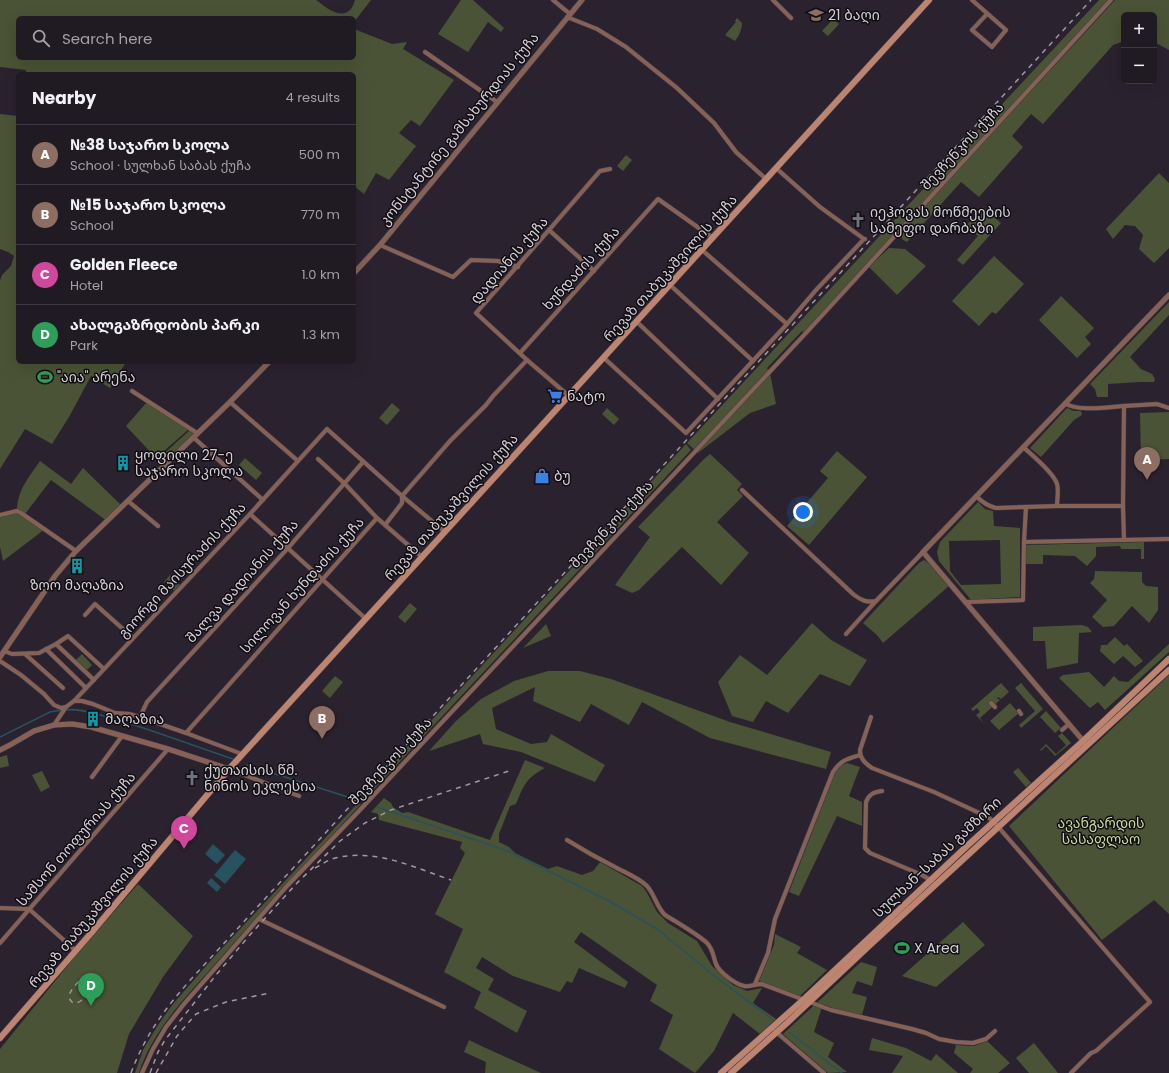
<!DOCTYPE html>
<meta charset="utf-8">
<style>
:root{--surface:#201a23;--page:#28232b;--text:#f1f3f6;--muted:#a2a1a6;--line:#3d3841;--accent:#f59c91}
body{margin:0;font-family:Poppins,"Noto Sans Georgian",sans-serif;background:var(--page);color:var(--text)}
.controls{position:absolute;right:12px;top:12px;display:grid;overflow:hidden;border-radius:6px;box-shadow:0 4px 16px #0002}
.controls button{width:36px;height:36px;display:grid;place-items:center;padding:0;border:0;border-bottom:1px solid var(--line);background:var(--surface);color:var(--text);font:20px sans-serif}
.you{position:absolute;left:803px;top:512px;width:14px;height:14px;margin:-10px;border:3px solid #fff;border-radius:50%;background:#1a73e8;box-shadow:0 0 0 6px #1a73e833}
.badge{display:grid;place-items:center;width:26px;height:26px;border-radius:50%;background:var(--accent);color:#fff;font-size:13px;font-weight:700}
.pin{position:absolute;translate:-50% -33px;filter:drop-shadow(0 1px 2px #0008)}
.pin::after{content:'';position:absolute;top:21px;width:14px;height:12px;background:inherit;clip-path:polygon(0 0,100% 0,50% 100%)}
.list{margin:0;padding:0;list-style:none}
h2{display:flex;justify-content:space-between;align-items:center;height:52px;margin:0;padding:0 16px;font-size:17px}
h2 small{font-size:13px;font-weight:400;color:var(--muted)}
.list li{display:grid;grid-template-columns:26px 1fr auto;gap:12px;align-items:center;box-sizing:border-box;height:60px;padding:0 16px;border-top:1px solid var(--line)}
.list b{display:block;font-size:15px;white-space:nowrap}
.list p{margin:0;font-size:13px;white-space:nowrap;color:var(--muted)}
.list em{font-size:13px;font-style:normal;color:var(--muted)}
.icon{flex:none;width:22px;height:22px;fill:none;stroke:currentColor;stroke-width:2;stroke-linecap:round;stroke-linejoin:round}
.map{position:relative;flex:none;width:1169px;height:1073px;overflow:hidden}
.search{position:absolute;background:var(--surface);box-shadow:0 4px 16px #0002;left:16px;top:16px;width:340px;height:44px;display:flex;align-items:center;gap:10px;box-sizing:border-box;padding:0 14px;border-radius:6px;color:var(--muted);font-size:15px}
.panel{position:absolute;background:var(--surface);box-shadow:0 4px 16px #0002;left:16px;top:72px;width:340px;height:292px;border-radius:6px}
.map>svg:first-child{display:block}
.green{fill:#4a5335;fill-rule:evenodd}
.water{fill:#27525f}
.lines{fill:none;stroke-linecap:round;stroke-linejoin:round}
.stream{stroke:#27525f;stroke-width:1.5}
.minor-casing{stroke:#463e4a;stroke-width:5}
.tertiary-casing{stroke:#463e4a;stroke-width:6}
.secondary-casing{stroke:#463e4a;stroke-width:7}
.minor{stroke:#866256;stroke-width:4}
.tertiary{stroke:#866256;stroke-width:5}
.secondary{stroke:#bd8470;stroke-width:6}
.rail{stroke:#a099a3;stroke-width:1.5;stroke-dasharray:5 5;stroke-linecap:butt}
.labels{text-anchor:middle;stroke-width:3;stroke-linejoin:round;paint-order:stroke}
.poi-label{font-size:14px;fill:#d5d0d8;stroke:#110e13;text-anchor:start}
.street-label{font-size:14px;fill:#d5d0d8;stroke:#110e13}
.park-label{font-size:14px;fill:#c7d99c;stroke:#110e13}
</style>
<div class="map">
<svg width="1169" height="1073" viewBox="0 0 1169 1073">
<rect width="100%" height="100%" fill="#2b222f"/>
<g class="green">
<path d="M0,0H316C325,6 340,21 351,9C353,7 354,2 355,0H371L354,22V18H18V58H354V29L392,44L407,42L403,49L454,80L420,126L411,120L399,133L416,146L389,180L376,173L364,194L354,186V74H26V70L0,67Z"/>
<path d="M461,0H473L504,28L501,32L488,22L468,52L438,34Z"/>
<path d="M1099,0H1111L805,334L802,331L767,368L770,373L776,404L750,413L698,453L687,443Z"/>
<path d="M1115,0H1169V50L1154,42V15H1124V41L1113,45L1043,124L1031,114L1012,136L1023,147L979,197L961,182L907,242L903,240L899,234Z"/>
<path d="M737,18L742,23C742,29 739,36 735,41L725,35L736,22L735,21Z"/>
<path d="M833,19L839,24L828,36L822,31Z"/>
<path d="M0,114L18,116V362H126L110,388L91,376L69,417L52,444L25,429L0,469V281L2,275L11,266L14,256L8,252L0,249Z"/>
<path d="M626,155L632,160L623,171L617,166Z"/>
<path d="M1159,173L1169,183V248L1154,263L1139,249L1143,235L1135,226L1125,225L1113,239L1106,229Z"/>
<path d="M983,207L1001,223L963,265L957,260L978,236L966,226Z"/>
<path d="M889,248L905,249L926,266L897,295L869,267Z"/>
<path d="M994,256L1024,284L996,314L992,312L979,326L952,301Z"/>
<path d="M1061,296L1094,328L1085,337L1091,344L1077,358L1039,320Z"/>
<path d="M1169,302V315L1130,357L1141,369L1152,374L1155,379L1154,382H1140L1108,384V397H1097L1095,389L1090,384Z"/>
<path d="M147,402L189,429L156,458L126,426Z"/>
<path d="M392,403L400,410L387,425L379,418Z"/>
<path d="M607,408L619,419L614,425L602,414Z"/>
<path d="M1067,408L1074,411H1081L1082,415L1074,420L1041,457L1030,448Z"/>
<path d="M1169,412V459L1141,460L1140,413Z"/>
<path d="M191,429L197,433L164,466L157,460Z"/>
<path d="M686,444L691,450L365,799L362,798V796Z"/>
<path d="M837,451L867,477L809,545L787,526L828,478L820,471Z"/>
<path d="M710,454L742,484L737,490L743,496L717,522L749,553L721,585L682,547L639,590L632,593L615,585L650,537L638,527L704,459Z"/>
<path d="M245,458L262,473L256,480L239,465Z"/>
<path d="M40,461L71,484L83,468L122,506L107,521L51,480L25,514L45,529L3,561L0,547V515L17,511C17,491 29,477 40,461Z"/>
<path d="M978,502L985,509L993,511L994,526L1020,528V597L971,600L939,561L937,552L940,542ZM1000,540L1001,584L961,585L950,571L949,541Z"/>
<path d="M1144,542V559H1141V549H1121L1120,546L1096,547V556L1087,566L1075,556L1043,555V564H1026V545Z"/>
<path d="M924,560L930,564L949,586L883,643L877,635L863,623L919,563Z"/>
<path d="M1095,571L1142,572V582L1146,586L1158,587V610L1149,623L1132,606L1114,626L1103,627L1092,617L1107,600L1090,583L1094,579Z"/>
<path d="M170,575L180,585L174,591L164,582Z"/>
<path d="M410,603L417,609L405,623L398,617Z"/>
<path d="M812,623L831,640L867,660L850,686L820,674L788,713L766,701L753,722L732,716L718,682L740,655L767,675Z"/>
<path d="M546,624L551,636L523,648Z"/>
<path d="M1082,625L1088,627L1092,632L1079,633L1078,663L1047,669L1045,641H1033V627Z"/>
<path d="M1115,637L1124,646L1127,644L1143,661L1135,667L1123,656L1114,664L1100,651L1101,645H1107Z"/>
<path d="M1169,644V652L1105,710L1098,702L1090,708L1059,678L1063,675L1089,672L1104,687L1114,676L1119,681L1128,682Z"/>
<path d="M82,654L92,665L87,670L76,660Z"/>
<path d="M548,671H580L611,679L730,722L831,752L826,769L710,738L642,702L629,725L591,704L580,722L533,701L535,687L492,708L496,729L531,744L547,742L551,734L605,765L595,782L521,752L483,744L480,734L429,751L456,721L481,699L514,681Z"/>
<path d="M1169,675V914L1154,900L1102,940L1009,826Z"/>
<path d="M335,676L343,682L330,698L322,691Z"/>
<path d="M1001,683L1009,692L1001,699L998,697L997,698L1000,700L980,718L984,724L976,715L980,712L977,708L973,711L971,709Z"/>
<path d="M1021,683L1043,709L1021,728L1019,725L1035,711L1015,688Z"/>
<path d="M1010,703L1019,713L999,730L990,721Z"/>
<path d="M1046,711L1061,728L1055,733L1040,717Z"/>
<path d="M1062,733L1071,743L1055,756L1046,746L1041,751L1040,750L1046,744L1056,754L1066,745L1058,736Z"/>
<path d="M7,755L9,766L0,768V757Z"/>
<path d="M525,760L545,768C526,778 524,785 516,804L510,806L499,834V842L509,847L515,853L548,869L557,866L582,875L593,871L600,862L642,886L646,891L657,912L668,923L697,941L712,966L733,985L747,991L762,988L753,1003L776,1019L760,1034L733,1013L714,1051L695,1073L659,1049L673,1015L650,1001L657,985L581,932L574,942L628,982L625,988L579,968L572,983L567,981L560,992L513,976L482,957L476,968L494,979L488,990L527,1011L517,1033L474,1008L481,992L444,972L463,929L435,914L465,853L460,848L462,842L379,820L378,814L371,812L384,798L391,803L393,807L402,813L408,812L490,840Z"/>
<path d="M847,763L860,767L849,796L862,802V826L837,816L799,896L789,892L835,773L839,766Z"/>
<path d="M1018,768L1031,783L1026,787L1013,772Z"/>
<path d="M42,771L50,787L41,792L32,775Z"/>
<path d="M358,803L361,804C313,856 264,908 217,962C188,995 153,1029 139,1073H135L143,1050L158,1025L173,1004L213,958Z"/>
<path d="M138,884L193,936L163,977L129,1034L117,1073H0V1049L77,954Z"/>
<path d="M963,922L985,945L936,987L902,976Z"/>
<path d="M775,934L801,947L797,953L827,970L799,997L759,981L774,945Z"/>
<path d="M861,962L877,967L872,986L857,981L852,993L867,997L862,1015L835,1009L825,1005L821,1010L814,1032L834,1043L828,1057L847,1072L828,1073L783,1034Z"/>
<path d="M872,1038L906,1048L931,1061L936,1054L958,1073H892L903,1056L869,1050Z"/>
<path d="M469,1040L477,1044L541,1073H485L486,1062L464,1052Z"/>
<path d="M987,1041L1010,1063L998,1073H970L973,1069L954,1053L956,1045L974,1046Z"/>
<path d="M1034,1043L1058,1073H1029L1016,1058Z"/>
</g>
<g class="water">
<path d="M213,844L225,855L217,864L205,854Z"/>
<path d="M235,850L246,859L225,884L214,875Z"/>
<path d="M211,878L221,887L217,892L207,883Z"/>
</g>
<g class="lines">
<g class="stream">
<path d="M66,710C80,708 95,714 108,717C150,729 191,745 233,759"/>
<path d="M0,737L50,712L62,710"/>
<path d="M247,765L351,798"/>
<path d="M377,807L508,851L609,901L657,929L717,978L772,1019"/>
<path d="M789,1032L842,1073"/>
</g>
<g class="minor-casing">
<g id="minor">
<path d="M553,0L570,14"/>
<path d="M773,0L791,18"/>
<path d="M972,0L1006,30L992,47L972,30L987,14"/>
<path d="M567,17L597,29L626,47L677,88L714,123L736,152L766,179"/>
<path d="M425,52L497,102"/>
<path d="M776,168L820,207L864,239H865"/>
<path d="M549,230L594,271"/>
<path d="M380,245L453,277L471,260L498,261L518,267"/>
<path d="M702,250L787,324"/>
<path d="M670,285L753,361"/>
<path d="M637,322L718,399"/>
<path d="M520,353L658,199L713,238"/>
<path d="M604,358L686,433L787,324L816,290L864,239"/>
<path d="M132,391L197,433"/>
<path d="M569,396L527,360L476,313L549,230L600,171L610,169"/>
<path d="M230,402L298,461"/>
<path d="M1065,403C1076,412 1109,407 1124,406"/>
<path d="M193,437L263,500"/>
<path d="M1023,447C1032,455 1054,473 1057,484C1059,490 1057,499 1057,506"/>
<path d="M318,459L345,484L377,518L422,557"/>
<path d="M742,490L853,594C861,600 866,603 876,601L923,552"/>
<path d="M976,496C982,502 987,506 996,508L1057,506H1123"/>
<path d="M128,501L158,526"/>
<path d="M250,514L366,619"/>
<path d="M0,515L17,511L21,513L76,551"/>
<path d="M385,525L402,503V496L450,441L486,405L493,396L527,360"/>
<path d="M1124,540L1123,506L1124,406L1157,404L1169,408"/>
<path d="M1024,542L1169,539"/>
<path d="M966,602L1023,600L1024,542L1026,507"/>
<path d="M85,615L95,604L133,638"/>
<path d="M846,634L876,601"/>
<path d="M56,644L68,636L104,669"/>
<path d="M46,649L86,688"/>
<path d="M4,651L12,654L39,653L56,644L94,680"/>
<path d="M25,654L63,688"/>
<path d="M0,661L21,675L44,694L54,705L61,708L66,707"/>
<path d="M74,701H82L93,704L115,713L129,714L140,717L186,733L242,754"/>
<path d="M991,703L995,707"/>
<path d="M1019,711L1021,714"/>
<path d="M140,717L147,702L288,548L363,462"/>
<path d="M871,717L860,750C860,759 865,763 872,768L934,792L988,817L994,822L1150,1002L1096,1051L1091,1053L1071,1073"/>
<path d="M54,725L66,707L74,701L250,514L327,429L402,496L445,532"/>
<path d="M1062,730L1069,724"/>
<path d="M186,733L377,518"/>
<path d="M229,769L299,796"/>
<path d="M92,777L122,736"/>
<path d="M882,791C874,792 869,794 866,802L865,848L870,853L922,875L932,881"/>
<path d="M567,840C583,850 599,859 615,867C626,873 639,878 647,886C655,895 656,906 665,915C678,923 694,932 706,942C713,948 713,956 716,964C719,972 735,984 744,986C750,987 755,984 762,984L831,1010L912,1029L926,1033L939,1039L956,1042L973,1043L986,1039L995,1031"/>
<path d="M0,908L29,909L76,951"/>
<path d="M259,919L444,1007"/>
<path d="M0,943L168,749"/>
<path d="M755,984L768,953L775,919L833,772C841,760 847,759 860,755"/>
<path d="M775,1031L824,1073"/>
<path d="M142,1073L153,1049L166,1027L184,1004L287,886L358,812L805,334L1111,0"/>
</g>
</g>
<g class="tertiary-casing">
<g id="tertiary">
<path d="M354,273L380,245L582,0"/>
<path d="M0,657L55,576L76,551L230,402L269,362"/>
<path d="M1085,743L923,552L1169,295"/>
<path d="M0,750L10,745L34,731L54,725L72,724L91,727L168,749L229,769"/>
</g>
</g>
<g class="secondary-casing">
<g id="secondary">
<path d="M0,1038L92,932L229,769L929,0"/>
<path d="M721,1073L803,1000L967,846L1083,741L1169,659"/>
<path d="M731,1073L787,1023L870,945L1169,670"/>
</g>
</g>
<use href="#minor" class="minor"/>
<use href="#tertiary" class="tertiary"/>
<use href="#secondary" class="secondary"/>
<g class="rail">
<path d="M315,868C321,865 326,861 332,859C373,847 413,867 451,880"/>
<path d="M80,980C103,978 81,1009 72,1002C64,995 76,985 80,980Z"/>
<path d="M131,1073C145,1035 166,1007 193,977L1091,0"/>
<path d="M150,1073L158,1052L165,1040L216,975L249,936L297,883L340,841L365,823L391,810L512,770"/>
<path d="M156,1073L177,1036L196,1014L226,1002L270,993"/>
</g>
</g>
<defs>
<g id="school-bare" transform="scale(1.2)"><path d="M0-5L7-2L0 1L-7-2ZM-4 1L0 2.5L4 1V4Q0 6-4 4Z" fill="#8d6e63" stroke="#110e13" stroke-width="2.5" paint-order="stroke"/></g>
<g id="church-bare" transform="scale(1.2)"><path d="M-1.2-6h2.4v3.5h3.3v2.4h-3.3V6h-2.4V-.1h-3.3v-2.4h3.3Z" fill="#6b7280" stroke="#110e13" stroke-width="2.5" paint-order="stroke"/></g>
<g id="stadium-bare" transform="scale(1.2)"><path d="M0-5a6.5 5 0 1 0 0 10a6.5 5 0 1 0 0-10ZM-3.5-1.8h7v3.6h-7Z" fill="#2e9e5b" stroke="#110e13" stroke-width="2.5" paint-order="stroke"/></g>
<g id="supermarket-bare" transform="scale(1.2)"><path d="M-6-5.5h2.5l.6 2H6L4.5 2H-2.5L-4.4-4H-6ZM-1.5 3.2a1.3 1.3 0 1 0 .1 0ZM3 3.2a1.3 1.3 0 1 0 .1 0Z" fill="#3f7fe0" stroke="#110e13" stroke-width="2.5" paint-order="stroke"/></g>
<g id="building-bare" transform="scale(1.2)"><path d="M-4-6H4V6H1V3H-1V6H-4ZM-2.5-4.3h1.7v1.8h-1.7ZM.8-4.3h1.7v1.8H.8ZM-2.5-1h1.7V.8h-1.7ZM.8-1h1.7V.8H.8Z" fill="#0f9aa8" stroke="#110e13" stroke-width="2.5" paint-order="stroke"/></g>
<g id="shop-bare" transform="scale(1.2)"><path d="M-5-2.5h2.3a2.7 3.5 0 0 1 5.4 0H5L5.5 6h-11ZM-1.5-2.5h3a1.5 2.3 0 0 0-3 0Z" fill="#3f7fe0" stroke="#110e13" stroke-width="2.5" paint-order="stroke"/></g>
</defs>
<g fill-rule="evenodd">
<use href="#school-bare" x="816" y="15"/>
<use href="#church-bare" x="858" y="220"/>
<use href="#stadium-bare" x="45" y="377"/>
<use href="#supermarket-bare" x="555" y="396"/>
<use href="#building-bare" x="123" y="463"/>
<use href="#shop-bare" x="542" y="476"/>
<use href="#building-bare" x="77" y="566"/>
<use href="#building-bare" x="93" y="719"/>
<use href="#church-bare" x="192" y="778"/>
<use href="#stadium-bare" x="902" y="948"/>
</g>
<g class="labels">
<g class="poi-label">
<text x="828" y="20">21 ბაღი</text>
<text x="870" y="217">იეჰოვას მოწმეების<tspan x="870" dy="16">სამეფო დარბაზი</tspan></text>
<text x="57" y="382">"აია" არენა</text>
<text x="567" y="401">ნატო</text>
<text x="135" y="460">ყოფილი 27-ე<tspan x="135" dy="16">საჯარო სკოლა</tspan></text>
<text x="554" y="481">ბუ</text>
<text x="77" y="590" text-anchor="middle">ზოო მაღაზია</text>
<text x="105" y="724">მაღაზია</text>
<text x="204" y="775">ქუთაისის წმ.<tspan x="204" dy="16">ნინოს ეკლესია</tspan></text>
<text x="914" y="953">X Area</text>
</g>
<g class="street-label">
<text transform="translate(459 129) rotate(-51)" y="5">კონსტანტინე გამსახურდიას ქუჩა</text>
<text transform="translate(962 146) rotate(-47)" y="5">შევჩენკოს ქუჩა</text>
<text transform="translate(509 260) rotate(-49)" y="5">დადიანის ქუჩა</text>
<text transform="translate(581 268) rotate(-48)" y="5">ხუნდაძის ქუჩა</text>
<text transform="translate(670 268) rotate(-48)" y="5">რევაზ თაბუკაშვილის ქუჩა</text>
<text transform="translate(451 507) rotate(-48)" y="5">რევაზ თაბუკაშვილის ქუჩა</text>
<text transform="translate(611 524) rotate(-47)" y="5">შევჩენკოს ქუჩა</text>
<text transform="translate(182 570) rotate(-47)" y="5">გიორგი მაისურაძის ქუჩა</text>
<text transform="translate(242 581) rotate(-48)" y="5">შალვა დადიანის ქუჩა</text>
<text transform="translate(302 585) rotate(-48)" y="5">სილოვან ხუნდაძის ქუჩა</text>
<text transform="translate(390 761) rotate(-47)" y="5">შევჩენკოს ქუჩა</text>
<text transform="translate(76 839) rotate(-49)" y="5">სამსონ თოფურიას ქუჩა</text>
<text transform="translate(937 857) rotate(-43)" y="5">სულხან-საბას გამზირი</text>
<text transform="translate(93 912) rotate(-50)" y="5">რევაზ თაბუკაშვილის ქუჩა</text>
</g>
<g class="park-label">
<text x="1101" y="828">ავანგარდის<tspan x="1101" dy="16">სასაფლაო</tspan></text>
</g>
</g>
</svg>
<div class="controls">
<button>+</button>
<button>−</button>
</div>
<div class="you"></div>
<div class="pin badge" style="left:1147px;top:480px;background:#8d6e63">A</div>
<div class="pin badge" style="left:322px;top:739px;background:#8d6e63">B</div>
<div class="pin badge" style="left:184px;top:849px;background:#d1479c">C</div>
<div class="pin badge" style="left:91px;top:1006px;background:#2e9e5b">D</div>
<div class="search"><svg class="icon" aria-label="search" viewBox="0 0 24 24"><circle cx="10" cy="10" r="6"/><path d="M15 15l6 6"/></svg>Search here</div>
<section class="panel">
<h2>Nearby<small>4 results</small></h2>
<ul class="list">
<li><span class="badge" style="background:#8d6e63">A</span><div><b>№38 საჯარო სკოლა</b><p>School · სულხან საბას ქუჩა</p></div><em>500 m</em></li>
<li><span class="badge" style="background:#8d6e63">B</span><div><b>№15 საჯარო სკოლა</b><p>School</p></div><em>770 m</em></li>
<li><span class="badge" style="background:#d1479c">C</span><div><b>Golden Fleece</b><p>Hotel</p></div><em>1.0 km</em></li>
<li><span class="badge" style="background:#2e9e5b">D</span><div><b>ახალგაზრდობის პარკი</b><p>Park</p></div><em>1.3 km</em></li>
</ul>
</section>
</div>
